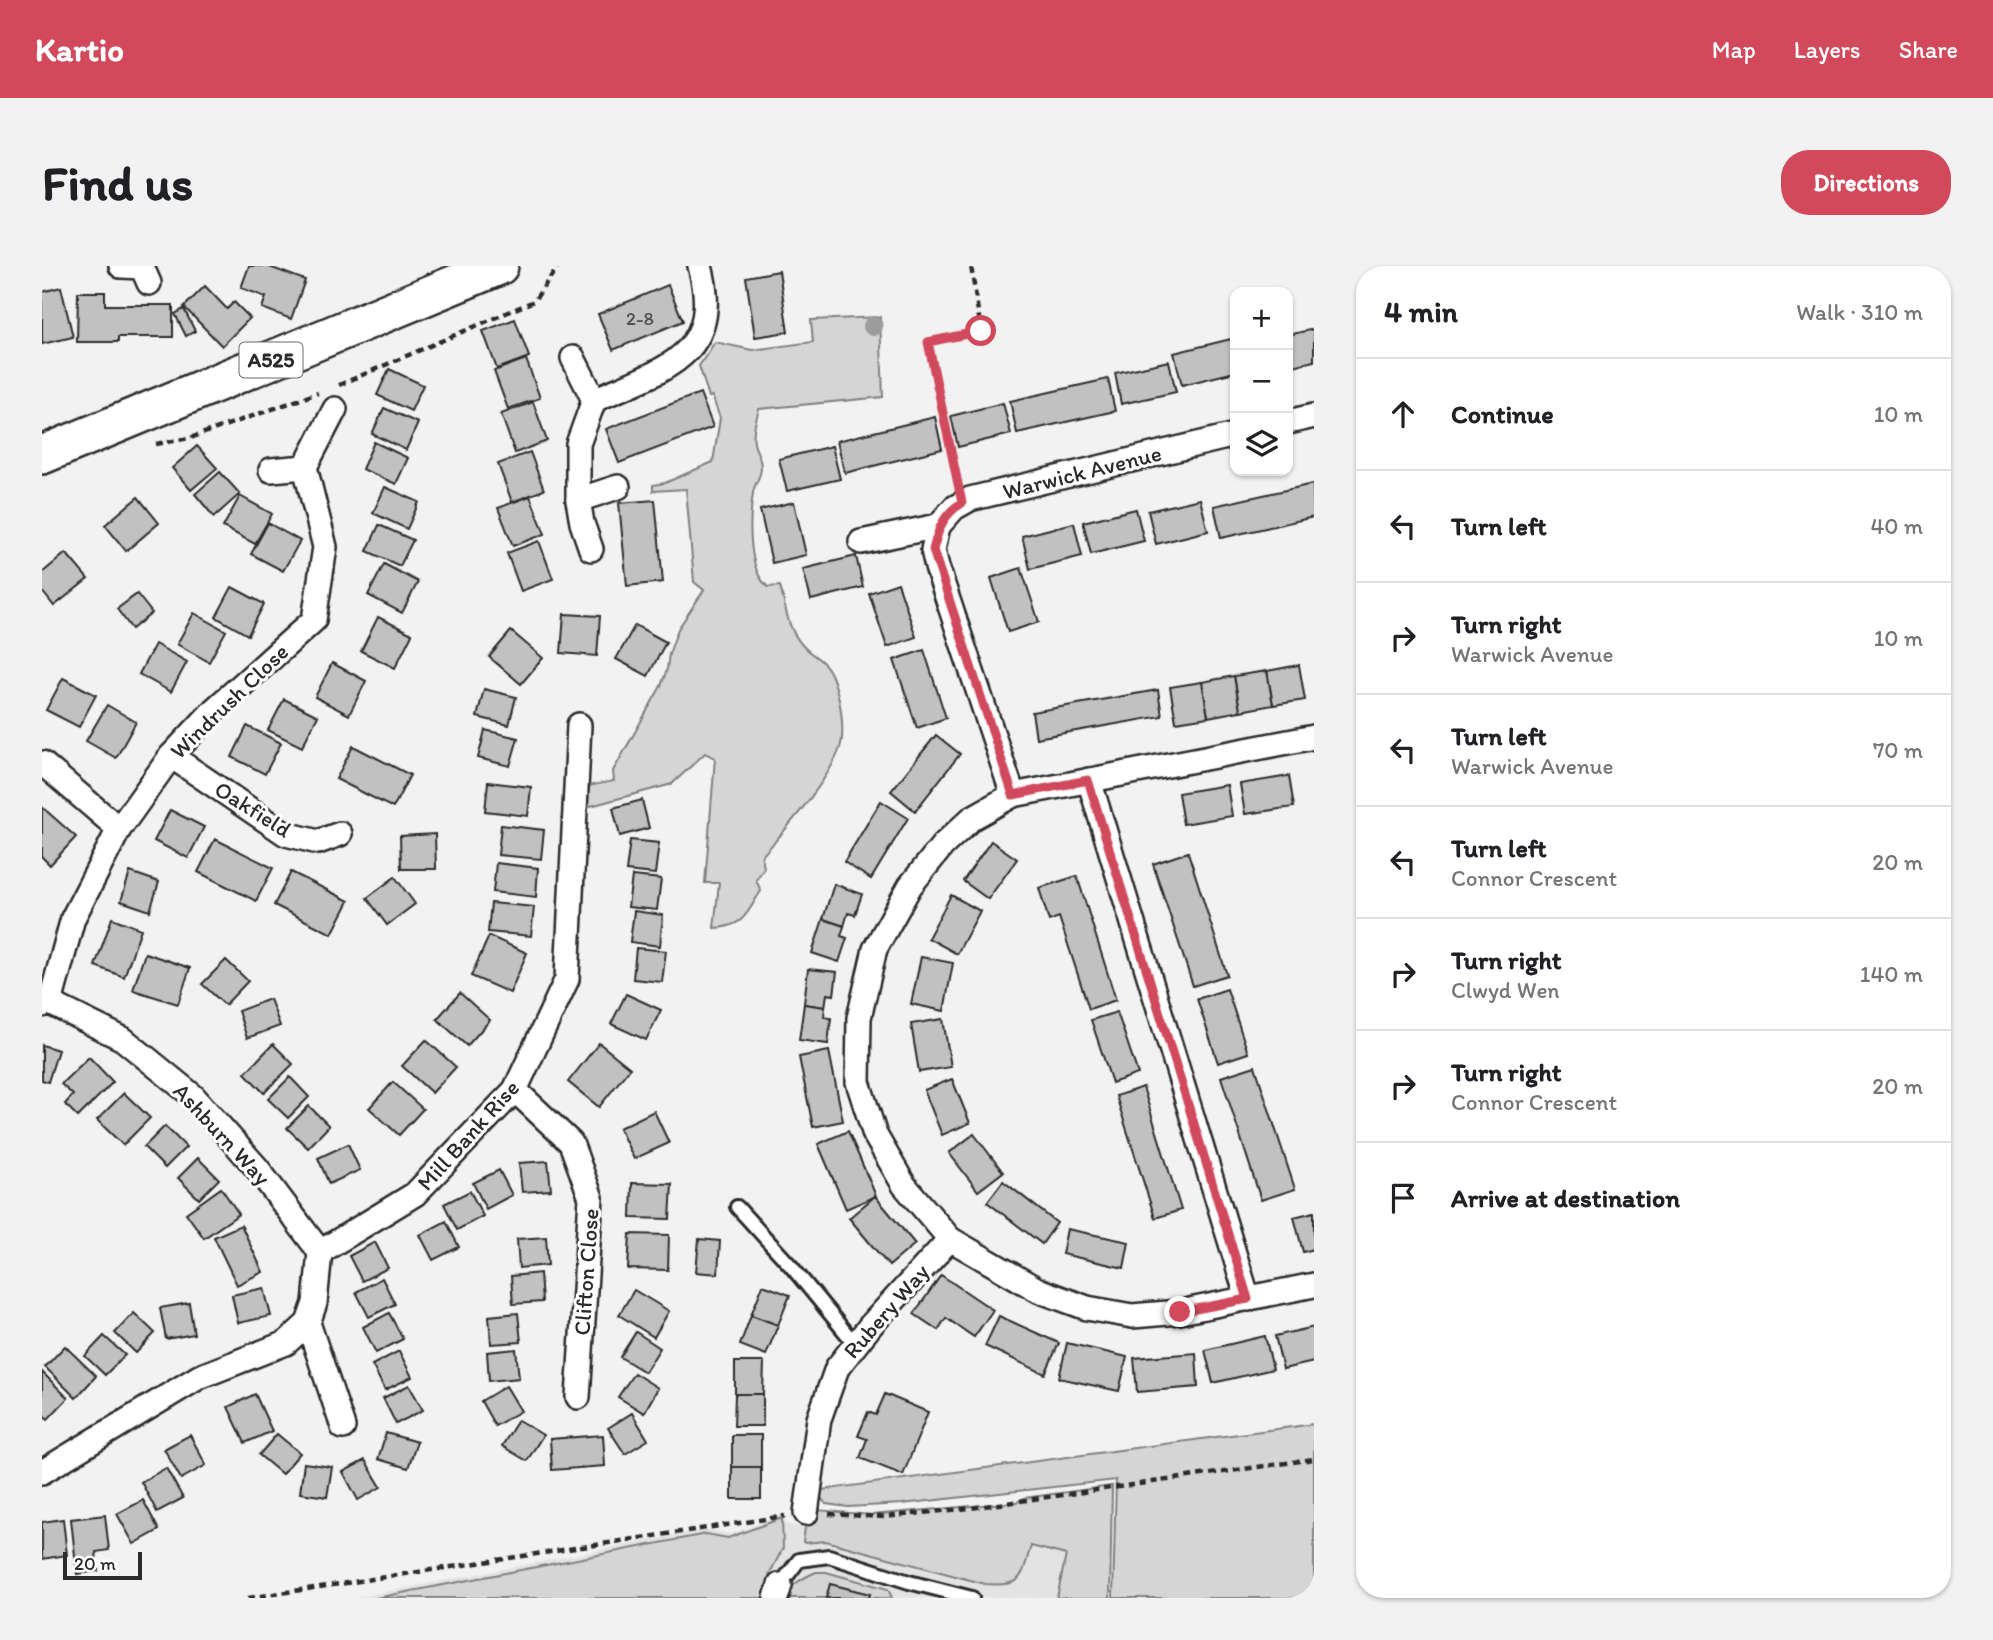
<!DOCTYPE html>
<meta charset="utf-8">
<style>
:root{--surface:#fff;--page:#f2f2f2;--text:#202124;--muted:#757577;--line:#e0e0e0;--accent:#d1495b}
body{margin:0;font-family:Itim,sans-serif;background:var(--page);color:var(--text)}
.controls{position:absolute;right:21px;top:21px;display:grid;overflow:hidden;border-radius:14px;box-shadow:0 2px 5px #0004}
.controls button{width:63px;height:63px;display:grid;place-items:center;padding:0;border:0;border-bottom:2px solid var(--line);background:var(--surface);color:var(--text);font:35px sans-serif}
.scale{position:absolute;left:21px;bottom:18px;width:79px;box-sizing:border-box;padding-left:7px;border:4px solid #2b2b2b;border-top:0;font-size:19px;line-height:24px;white-space:nowrap;color:#2b2b2b;-webkit-text-stroke:5px #fff;paint-order:stroke}
.stop{position:absolute;width:21px;height:21px;margin:-16px;border:5px solid #d1495b;border-radius:50%;background:#fff}
.stop.end{background:#d1495b;border-color:#fff;box-shadow:0 2px 7px #0008}
.list{margin:0;padding:0;list-style:none}
h2{display:flex;justify-content:space-between;align-items:center;height:91px;margin:0;padding:0 28px;font-size:30px}
h2 small{font-size:23px;font-weight:400;color:var(--muted)}
.list li{display:grid;grid-template-columns:46px 1fr auto;gap:21px;align-items:center;box-sizing:border-box;height:112px;padding:0 28px;border-top:2px solid var(--line)}
.list b{display:block;font-size:26px;white-space:nowrap}
.list p{margin:0;font-size:23px;white-space:nowrap;color:var(--muted)}
.list em{font-size:23px;font-style:normal;color:var(--muted)}
.icon{flex:none;width:38px;height:38px;fill:none;stroke:currentColor;stroke-width:2;stroke-linecap:round;stroke-linejoin:round}
.map{position:relative;flex:none;width:1272px;height:1332px;overflow:hidden;border-radius:28px}
header{display:flex;align-items:center;gap:42px;box-sizing:border-box;height:98px;padding:0 35px;background:var(--accent);color:#fff}
header strong{font-size:33px}
nav{display:flex;gap:38px;margin-inline-start:auto;font-size:24px}
.intro{display:flex;align-items:center;justify-content:space-between;box-sizing:border-box;height:168px;padding:0 42px}
h1{margin:0;font-size:49px}
.button{padding:18px 32px;border-radius:28px;background:var(--accent);color:#fff;font-size:24px;font-weight:700}
main{display:flex;gap:42px;padding:0 42px}
aside{flex:1;background:var(--surface);border-radius:28px;box-shadow:0 2px 5px #0004}
.map>svg:first-child{display:block}
.built{fill:#e3e3e3}
.green{fill:#d5d5d5;stroke:#808080;stroke-width:2}
.building{fill:#c1c1c1;stroke:#2b2b2b;stroke-width:2}
.lines{fill:none;stroke-linecap:round;stroke-linejoin:round}
.service-casing{stroke:#2b2b2b;stroke-width:18}
.minor-casing{stroke:#2b2b2b;stroke-width:28}
.primary-casing{stroke:#2b2b2b;stroke-width:42}
.path{stroke:#2b2b2b;stroke-width:4.5;stroke-dasharray:7 5;stroke-linecap:butt}
.service{stroke:#fff;stroke-width:12}
.minor{stroke:#fff;stroke-width:23}
.primary{stroke:#fff;stroke-width:37}
.tree{fill:#9c9c9c}
.route{stroke:#d1495b;stroke-width:9}
.labels{text-anchor:middle;stroke-width:6;stroke-linejoin:round;paint-order:stroke}
.number-label{font-size:19px;fill:#505050}
.shield{fill:#fff;stroke:#6b6b6b;stroke-width:2}
.shield-label{font-size:21px;font-weight:bold;fill:#2b2b2b}
.street-label{font-size:23px;fill:#2b2b2b;stroke:#fff}
</style>
<header>
<strong>Kartio</strong>
<nav><a>Map</a><a>Layers</a><a>Share</a></nav>
</header>
<div class="intro"><h1>Find us</h1><a class="button">Directions</a></div>
<main>
<div class="map">
<svg width="1272" height="1332" viewBox="0 0 1272 1332">
<rect width="100%" height="100%" fill="#f2f2f2"/>
<filter id="ink" filterUnits="userSpaceOnUse"><feTurbulence type="fractalNoise" baseFrequency=".0143" numOctaves="2"/><feDisplacementMap in="SourceGraphic" scale="14" xChannelSelector="R" yChannelSelector="G"/><feConvolveMatrix kernelMatrix="1 2 1 2 8 2 1 2 1" color-interpolation-filters="sRGB"/></filter>
<g filter="url(#ink)">
<path class="built" d="M1057,1229L1063,1332H313L665,1263L688,1268L742,1248L744,1258L763,1262L775,1244L829,1249Z"/>
<g class="green">
<path d="M838,51L841,131L717,143C714,155 709,168 713,181C716,188 719,193 719,202C719,211 712,218 711,227C707,253 705,304 726,321L738,320C744,342 745,365 764,383C770,389 779,393 784,400C791,408 793,419 796,429C799,442 801,458 800,472C798,502 741,567 720,590L722,602L714,614L719,625C705,646 703,661 672,662L677,617H663L673,492L663,487L630,518L545,541L541,521L572,515L571,505L619,420L625,403L627,388L636,363L662,324L652,316L644,223L611,225V219L623,217L671,196L678,152L670,130L667,131L657,100L673,76L710,84L771,76L769,54Z"/>
<path d="M1272,1158V1332H1071L1074,1214L860,1238L806,1241L784,1238L779,1232V1224Z"/>
<path d="M1070,1220L1068,1332H1015L1024,1289L989,1280C979,1312 982,1321 943,1318L784,1275L763,1277L761,1276L763,1262L775,1244L829,1249L975,1236L982,1232Z"/>
<path d="M740,1252L741,1282L728,1307L721,1332H334L664,1268L686,1272Z"/>
<path d="M774,1306H784L846,1323L850,1332H827L828,1328L784,1332H744C748,1318 761,1312 774,1306Z"/>
</g>
<g class="building">
<path d="M207,0H225L263,14L249,53L220,42L224,31L199,22Z"/>
<path d="M737,5L746,66L713,71L704,11Z"/>
<path d="M626,19L641,55L571,84L556,48Z"/>
<path d="M163,20L185,43L192,36L208,52L180,80L142,41Z"/>
<path d="M19,21L31,71L0,78V26Z"/>
<path d="M36,26H63V39H131V71H76V76H35Z"/>
<path d="M142,43L153,65L144,70L133,48Z"/>
<path d="M473,53L487,91L455,103L441,65Z"/>
<path d="M1272,63V95L1247,101L1246,69Z"/>
<path d="M1193,72V106L1140,119L1132,87Z"/>
<path d="M484,93L498,132L466,143L452,105Z"/>
<path d="M1127,95L1134,126L1079,138L1073,107Z"/>
<path d="M347,103L381,119L369,145L335,129Z"/>
<path d="M1066,113L1073,145L975,167L968,135Z"/>
<path d="M658,127L671,161L577,197L564,163Z"/>
<path d="M491,136L505,175L473,187L459,148Z"/>
<path d="M961,137L969,168L916,181L909,150Z"/>
<path d="M342,142L376,157L364,184L330,168Z"/>
<path d="M893,151L900,183L803,207L795,175Z"/>
<path d="M332,176L366,192L354,218L320,203Z"/>
<path d="M155,180L175,202L149,224L130,202Z"/>
<path d="M790,180L798,213L745,225L737,193Z"/>
<path d="M488,186L502,224L470,236L456,198Z"/>
<path d="M178,206L198,228L172,251L153,228Z"/>
<path d="M1271,218L1272,251L1179,272L1172,240Z"/>
<path d="M343,221L377,236L365,263L331,247Z"/>
<path d="M198,230L230,248L213,278L181,261Z"/>
<path d="M488,230L503,268L471,280L456,242Z"/>
<path d="M96,231L117,257L84,285L63,259Z"/>
<path d="M1158,233L1166,265L1114,278L1106,245Z"/>
<path d="M613,234L621,316L585,320L577,237Z"/>
<path d="M752,236L764,289L730,297L718,244Z"/>
<path d="M1094,243L1102,275L1049,288L1041,256Z"/>
<path d="M226,257L258,275L241,305L209,288Z"/>
<path d="M1032,257L1040,290L988,303L980,270Z"/>
<path d="M337,259L371,274L358,300L325,285Z"/>
<path d="M497,275L511,313L479,325L465,287Z"/>
<path d="M24,287L46,313L12,340L0,325V307Z"/>
<path d="M814,290L821,321L769,334L761,303Z"/>
<path d="M342,298L376,316L360,347L326,329Z"/>
<path d="M979,302L997,356L966,366L949,312Z"/>
<path d="M856,317L874,371L845,381L827,327Z"/>
<path d="M190,321L222,338L206,369L174,351Z"/>
<path d="M95,328L110,347L90,363L75,343Z"/>
<path d="M152,347L184,365L167,396L135,378Z"/>
<path d="M522,348L558,350L555,390L519,387Z"/>
<path d="M336,351L370,368L353,402L319,385Z"/>
<path d="M593,359L624,376L606,410L574,393Z"/>
<path d="M469,365L501,392L479,418L447,391Z"/>
<path d="M113,378L145,396L129,426L97,408Z"/>
<path d="M882,384L904,452L875,462L852,394Z"/>
<path d="M290,397L324,415L307,449L273,431Z"/>
<path d="M1257,399L1263,434L1231,439L1225,405Z"/>
<path d="M1225,405L1231,439L1198,445L1192,410Z"/>
<path d="M1192,410L1198,445L1166,451L1160,416Z"/>
<path d="M21,412L54,429L37,461L4,444Z"/>
<path d="M1160,416L1166,451L1134,456L1128,421Z"/>
<path d="M442,423L474,431L467,459L435,451Z"/>
<path d="M1116,424L1120,450L994,472L990,446Z"/>
<path d="M242,433L276,450L260,481L226,464Z"/>
<path d="M65,439L94,456L74,492L44,475Z"/>
<path d="M205,460L239,477L223,508L190,491Z"/>
<path d="M443,464L476,472L468,500L436,492Z"/>
<path d="M894,469L918,488L873,545L849,525Z"/>
<path d="M311,480L368,509L351,542L294,513Z"/>
<path d="M1247,510L1252,541L1203,548L1198,518Z"/>
<path d="M446,516L489,521L486,550L443,545Z"/>
<path d="M1185,519L1190,550L1141,558L1136,527Z"/>
<path d="M600,534L607,562L578,570L571,542Z"/>
<path d="M839,535L866,552L829,613L802,596Z"/>
<path d="M0,541L34,571L8,599L0,591Z"/>
<path d="M128,544L162,561L146,592L112,575Z"/>
<path d="M459,559L502,564L499,593L456,589Z"/>
<path d="M393,568L394,603H359L358,570Z"/>
<path d="M173,573L231,602L214,635L156,606Z"/>
<path d="M588,574L617,577L613,608L584,605Z"/>
<path d="M949,575L975,593L946,633L921,615Z"/>
<path d="M1146,586L1185,709L1151,720L1111,598Z"/>
<path d="M454,597L496,602L494,631L451,626Z"/>
<path d="M88,606L117,616L108,645L79,635Z"/>
<path d="M249,606L307,635L290,668L232,639Z"/>
<path d="M590,610L619,613L615,644L586,641Z"/>
<path d="M1035,610L1074,734L1047,743L1017,651L1007,655L997,622Z"/>
<path d="M353,611L373,638L345,659L325,632Z"/>
<path d="M792,618L820,628L813,649L806,647L802,660L781,653Z"/>
<path d="M909,629L938,645L915,688L886,672Z"/>
<path d="M449,637L492,641L489,670L446,666Z"/>
<path d="M592,645L621,649L618,680L588,676Z"/>
<path d="M70,652L99,663L82,711L53,700Z"/>
<path d="M781,653L802,660L799,670L805,672L797,696L770,687Z"/>
<path d="M447,670L485,687L468,727L429,710Z"/>
<path d="M594,682L624,685L620,716L591,713Z"/>
<path d="M103,687L148,702L136,738L91,724Z"/>
<path d="M879,691L911,697L902,745L869,738Z"/>
<path d="M184,694L206,715L183,739L160,718Z"/>
<path d="M766,703L795,706L792,729L785,728L783,741L762,738Z"/>
<path d="M1185,723L1206,787L1176,797L1155,733Z"/>
<path d="M418,727L448,754L425,780L395,753Z"/>
<path d="M584,728L619,744L604,774L569,758Z"/>
<path d="M228,733L238,760L205,772L196,745Z"/>
<path d="M762,738L783,741L782,751L789,752L786,778L757,774Z"/>
<path d="M1075,746L1096,808L1070,817L1049,754Z"/>
<path d="M901,753L909,801L877,806L869,758Z"/>
<path d="M384,774L414,801L390,827L360,800Z"/>
<path d="M557,777L588,802L557,841L526,816Z"/>
<path d="M231,778L251,798L222,827L203,807Z"/>
<path d="M0,779L16,784L6,816L0,814Z"/>
<path d="M787,785L801,855L771,861L757,791Z"/>
<path d="M47,791L71,816L36,851L23,838L31,829L19,818Z"/>
<path d="M1213,800L1253,923L1219,934L1179,811Z"/>
<path d="M248,811L267,831L246,852L226,833Z"/>
<path d="M910,813L928,857L900,869L882,824Z"/>
<path d="M351,816L381,843L357,869L327,842Z"/>
<path d="M1101,821L1139,944L1113,952L1074,830Z"/>
<path d="M82,827L108,852L81,879L55,854Z"/>
<path d="M267,840L287,860L266,882L245,862Z"/>
<path d="M612,845L627,877L592,893L577,862Z"/>
<path d="M123,860L144,881L123,902L102,881Z"/>
<path d="M806,865L834,930L804,943L776,878Z"/>
<path d="M932,868L961,906L936,925L907,887Z"/>
<path d="M306,878L318,904L287,918L276,892Z"/>
<path d="M156,892L177,913L157,933L136,912Z"/>
<path d="M506,895L509,924L480,926L477,897Z"/>
<path d="M457,904L470,929L444,943L431,917Z"/>
<path d="M961,915L1015,957L1000,978L945,936Z"/>
<path d="M590,917L630,918L628,953L589,952Z"/>
<path d="M179,922L197,948L162,972L144,947Z"/>
<path d="M428,925L441,950L415,964L402,938Z"/>
<path d="M833,930L873,978L847,1000L807,952Z"/>
<path d="M1272,946V983L1261,986L1252,951Z"/>
<path d="M404,955L417,981L391,994L378,969Z"/>
<path d="M199,959L221,1006L195,1019L172,971Z"/>
<path d="M1025,963L1087,976L1082,1002L1020,988Z"/>
<path d="M588,968L627,969L626,1004L586,1003Z"/>
<path d="M504,971L506,999L477,1002L475,973Z"/>
<path d="M657,973L678,975L676,1008L654,1006Z"/>
<path d="M333,976L346,1002L320,1015L307,990Z"/>
<path d="M498,1007L500,1036L471,1038L469,1010Z"/>
<path d="M899,1009L951,1044L932,1071L904,1052L896,1064L872,1048Z"/>
<path d="M340,1012L353,1038L327,1051L314,1026Z"/>
<path d="M721,1019L748,1029L736,1059L709,1049Z"/>
<path d="M222,1022L229,1050L196,1057L190,1029Z"/>
<path d="M592,1024L627,1045L612,1071L577,1049Z"/>
<path d="M147,1037L152,1068L124,1073L118,1042Z"/>
<path d="M92,1047L113,1067L94,1087L73,1067Z"/>
<path d="M347,1047L361,1073L334,1087L321,1061Z"/>
<path d="M476,1047L479,1076L449,1078L447,1050Z"/>
<path d="M709,1049L736,1059L724,1089L698,1079Z"/>
<path d="M957,1050L1017,1077L1003,1108L943,1080Z"/>
<path d="M1272,1061V1096L1241,1103L1233,1070Z"/>
<path d="M594,1066L618,1082L603,1106L578,1091Z"/>
<path d="M62,1070L83,1089L63,1109L43,1090Z"/>
<path d="M1223,1070L1231,1103L1171,1117L1163,1084Z"/>
<path d="M1025,1077L1085,1091L1077,1125L1017,1112Z"/>
<path d="M23,1080L54,1110L34,1132L3,1101Z"/>
<path d="M474,1083L477,1112L447,1115L445,1086Z"/>
<path d="M357,1085L370,1111L343,1124L330,1099Z"/>
<path d="M1154,1087L1156,1121L1095,1126L1092,1092Z"/>
<path d="M693,1096H722L721,1128H693Z"/>
<path d="M0,1106L26,1132L6,1153L0,1148Z"/>
<path d="M592,1107L616,1122L602,1147L576,1131Z"/>
<path d="M367,1119L381,1144L354,1158L341,1132Z"/>
<path d="M464,1120L479,1145L453,1160L439,1135Z"/>
<path d="M213,1128L230,1165L203,1177L186,1141Z"/>
<path d="M693,1128H721V1160H692Z"/>
<path d="M843,1128L886,1146L861,1209L818,1192L825,1173L816,1170L826,1146L834,1149Z"/>
<path d="M590,1147L606,1174L583,1188L566,1162Z"/>
<path d="M476,1154L501,1169L485,1195L460,1180Z"/>
<path d="M344,1167L375,1176L366,1202L336,1193Z"/>
<path d="M235,1168L258,1187L240,1208L217,1189Z"/>
<path d="M148,1169L164,1199L139,1213L122,1183Z"/>
<path d="M561,1169L563,1200L510,1204L508,1173Z"/>
<rect x="690" y="1169" width="29" height="32"/>
<path d="M323,1194L339,1221L316,1234L301,1206Z"/>
<path d="M262,1197L290,1201L285,1231L258,1227Z"/>
<rect x="690" y="1201" width="29" height="32"/>
<path d="M124,1202L141,1232L115,1246L99,1216Z"/>
<path d="M101,1234L117,1264L92,1278L75,1248Z"/>
<path d="M63,1249L67,1284L54,1286L56,1305L35,1308L29,1253Z"/>
<path d="M21,1253L25,1289L0,1293V1256Z"/>
<path d="M788,1318L828,1328L827,1332H784Z"/>
</g>
<g class="lines">
<g class="service-casing">
<g id="service">
<path d="M695,941L749,1000L813,1078"/>
<path d="M738,1319L757,1294L787,1290L867,1316L930,1332"/>
</g>
</g>
<g class="minor-casing">
<g id="minor">
<path d="M79,0L100,1L107,17"/>
<path d="M531,92L552,134L536,178V234L540,257L549,283"/>
<path d="M552,134C619,104 683,91 658,0"/>
<path d="M1246,156L1272,150"/>
<path d="M229,204L263,201"/>
<path d="M536,234L576,221"/>
<path d="M896,260L891,284L895,301L971,529"/>
<path d="M819,276L896,260L912,242L928,233L1193,169"/>
<path d="M1272,471L971,529L930,552L901,579L868,620L833,683L817,752L816,816L833,869L862,919L908,973L996,1024L1045,1042L1090,1050L1138,1046L1272,1019"/>
<path d="M129,490L244,568L276,576L298,568"/>
<path d="M0,497L77,563"/>
<path d="M1047,514L1206,1033"/>
<path d="M8,737L31,652L77,563L129,490L172,444L272,354L283,281L263,201L293,143"/>
<path d="M0,739L8,737L81,773L151,830L215,902L278,986L273,1037L266,1057L301,1161"/>
<path d="M473,824L529,877L549,932L536,1131"/>
<path d="M278,986L373,928L473,824L525,713L537,459"/>
<path d="M0,1206L157,1111L244,1077L266,1057"/>
<path d="M764,1247L777,1153L795,1102L829,1059L908,973"/>
<path d="M734,1332L738,1319"/>
</g>
</g>
<g class="primary-casing">
<path id="primary" d="M0,189L457,0"/>
</g>
<g class="path">
<path d="M297,119L492,35L516,0"/>
<path d="M114,178L148,172L276,127"/>
<path d="M915,214L886,76L939,65L929,0"/>
<path d="M787,1248L843,1251L929,1242L1272,1193"/>
<path d="M206,1332L743,1250"/>
</g>
<use href="#service" class="service"/>
<use href="#minor" class="minor"/>
<use href="#primary" class="primary"/>
</g>
<circle class="tree" cx="831" cy="60" r="10"/>
</g>
<g class="lines" filter="url(#ink)">
<path class="route" d="M939,65L886,76L920,237C901,248 896,264 891,284L971,529L1046,514L1206,1033L1138,1046"/>
</g>
<g class="labels">
<g class="number-label">
<text x="598" y="59">2-8</text>
</g>
<rect class="shield" x="197.5" y="76.5" width="63" height="35" rx="5"/>
<g class="shield-label">
<text x="229" y="101">A525</text>
</g>
<g class="street-label">
<text transform="translate(1040 206) rotate(-14)" y="8">Warwick Avenue</text>
<text transform="translate(187 435) rotate(-44)" y="8">Windrush Close</text>
<text transform="translate(211 543) rotate(32)" y="8">Oakfield</text>
<text transform="translate(180 868) rotate(47)" y="8">Ashburn Way</text>
<text transform="translate(426 869) rotate(-48)" y="8">Mill Bank Rise</text>
<text transform="translate(544 1006) rotate(-86)" y="8">Clifton Close</text>
<text transform="translate(844 1045) rotate(-49)" y="8">Rubery Way</text>
</g>
</g>
</svg>
<div class="controls">
<button>+</button>
<button>−</button>
<button><svg class="icon" aria-label="layers" viewBox="0 0 24 24"><path d="M12 4l9 5-9 5-9-5zM3 14l9 5 9-5"/></svg></button>
</div>
<div class="scale">20 m</div>
<div class="stop" style="left:939px;top:65px"></div>
<div class="stop end" style="left:1138px;top:1046px"></div>
</div>
<aside>
<h2>4 min<small>Walk · 310 m</small></h2>
<ul class="list">
<li><svg class="icon" aria-label="ahead" viewBox="0 0 24 24"><path d="M12 20V5M6 11l6-6 6 6"/></svg><div><b>Continue</b></div><em>10 m</em></li>
<li><svg class="icon" aria-label="left" viewBox="0 0 24 24"><path d="M17 20v-9H6M10 6l-5 5 5 5"/></svg><div><b>Turn left</b></div><em>40 m</em></li>
<li><svg class="icon" aria-label="right" viewBox="0 0 24 24"><path d="M7 20v-9h11M14 6l5 5-5 5"/></svg><div><b>Turn right</b><p>Warwick Avenue</p></div><em>10 m</em></li>
<li><svg class="icon" aria-label="left" viewBox="0 0 24 24"><path d="M17 20v-9H6M10 6l-5 5 5 5"/></svg><div><b>Turn left</b><p>Warwick Avenue</p></div><em>70 m</em></li>
<li><svg class="icon" aria-label="left" viewBox="0 0 24 24"><path d="M17 20v-9H6M10 6l-5 5 5 5"/></svg><div><b>Turn left</b><p>Connor Crescent</p></div><em>20 m</em></li>
<li><svg class="icon" aria-label="right" viewBox="0 0 24 24"><path d="M7 20v-9h11M14 6l5 5-5 5"/></svg><div><b>Turn right</b><p>Clwyd Wen</p></div><em>140 m</em></li>
<li><svg class="icon" aria-label="right" viewBox="0 0 24 24"><path d="M7 20v-9h11M14 6l5 5-5 5"/></svg><div><b>Turn right</b><p>Connor Crescent</p></div><em>20 m</em></li>
<li><svg class="icon" aria-label="arrive" viewBox="0 0 24 24"><path d="M6 21V4h12l-3 4 3 4H6"/></svg><div><b>Arrive at destination</b></div></li>
</ul>
</aside>
</main>
